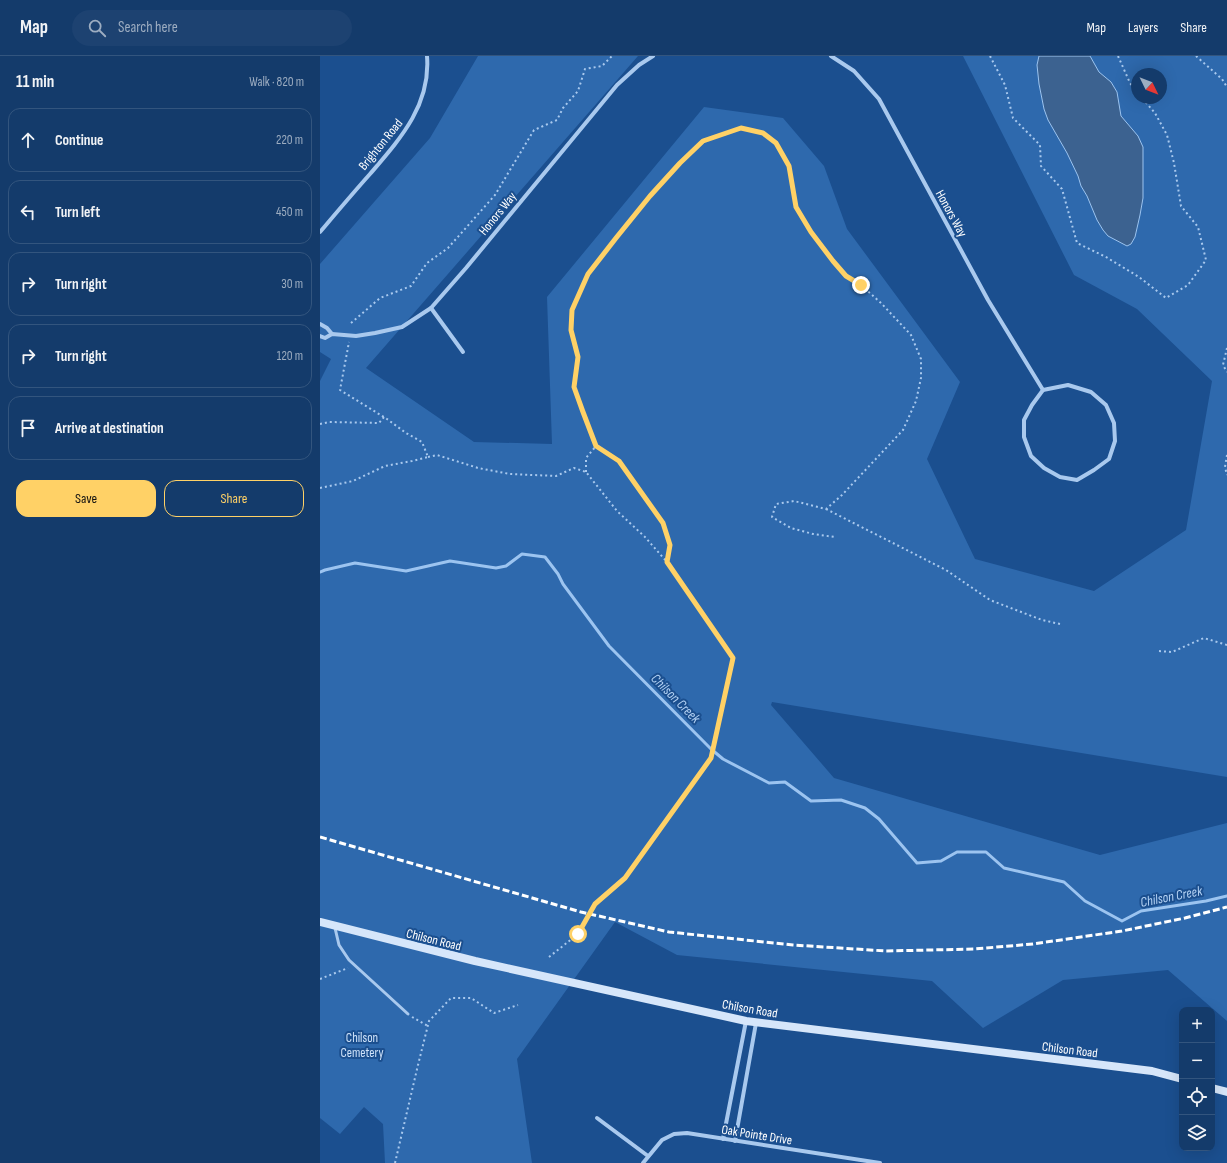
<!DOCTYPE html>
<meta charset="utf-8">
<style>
:root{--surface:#143b6b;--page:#1d4271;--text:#f1f3f6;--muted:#9dadc1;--line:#33557e;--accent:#ffd166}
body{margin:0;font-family:"Sofia Sans Condensed",sans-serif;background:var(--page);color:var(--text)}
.controls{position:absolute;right:12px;bottom:12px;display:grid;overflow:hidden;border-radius:8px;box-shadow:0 4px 16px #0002}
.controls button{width:36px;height:36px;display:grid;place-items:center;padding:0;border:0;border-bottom:1px solid var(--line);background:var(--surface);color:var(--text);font:20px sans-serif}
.compass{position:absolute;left:811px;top:12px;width:36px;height:36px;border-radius:50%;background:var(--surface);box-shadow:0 4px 16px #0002;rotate:133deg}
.stop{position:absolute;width:12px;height:12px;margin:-9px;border:3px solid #ffd166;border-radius:50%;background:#fff}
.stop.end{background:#ffd166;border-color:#fff;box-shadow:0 1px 4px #0008}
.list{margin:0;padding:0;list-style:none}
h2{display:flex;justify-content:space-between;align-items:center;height:52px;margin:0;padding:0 16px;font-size:17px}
h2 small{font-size:13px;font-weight:400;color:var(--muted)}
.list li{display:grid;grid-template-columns:26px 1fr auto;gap:12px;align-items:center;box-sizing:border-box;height:64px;margin:0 8px 8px;padding:0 8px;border:1px solid var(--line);border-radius:12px}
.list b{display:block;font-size:15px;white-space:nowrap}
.list em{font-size:13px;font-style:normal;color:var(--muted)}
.actions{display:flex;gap:8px;padding:12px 16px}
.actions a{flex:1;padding:9px 0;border:1px solid var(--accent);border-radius:12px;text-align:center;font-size:14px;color:var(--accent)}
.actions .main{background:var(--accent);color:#111}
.icon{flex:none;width:22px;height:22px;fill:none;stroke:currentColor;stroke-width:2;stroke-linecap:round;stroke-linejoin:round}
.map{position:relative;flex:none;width:907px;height:1107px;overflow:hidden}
header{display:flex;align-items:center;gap:24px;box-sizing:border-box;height:56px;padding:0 20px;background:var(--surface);border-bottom:1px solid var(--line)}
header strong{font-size:19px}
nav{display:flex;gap:22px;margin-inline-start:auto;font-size:14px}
.search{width:280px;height:36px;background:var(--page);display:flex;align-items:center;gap:10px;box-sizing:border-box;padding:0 14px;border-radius:22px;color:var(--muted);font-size:15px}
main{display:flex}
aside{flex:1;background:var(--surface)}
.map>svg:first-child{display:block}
.green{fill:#2e69ad;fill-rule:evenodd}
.water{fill:#3c6290;stroke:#9cc4f0}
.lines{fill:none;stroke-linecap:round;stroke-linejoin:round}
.stream{stroke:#9cc4f0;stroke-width:3}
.path{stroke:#a9c9ee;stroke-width:2;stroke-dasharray:2 3;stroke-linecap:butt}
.service{stroke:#a9c9ee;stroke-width:3}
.minor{stroke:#a9c9ee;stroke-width:4}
.secondary{stroke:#d6e6fa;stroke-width:8}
.rail{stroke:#fff;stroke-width:3;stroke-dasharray:7 3;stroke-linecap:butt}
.route{stroke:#ffd166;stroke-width:5}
.labels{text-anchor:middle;stroke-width:4;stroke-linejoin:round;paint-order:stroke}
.street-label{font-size:13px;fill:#fff;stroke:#1b4f8f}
.park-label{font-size:13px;fill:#cfe3fa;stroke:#1b4f8f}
.water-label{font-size:14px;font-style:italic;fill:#b5d3f5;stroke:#1b4f8f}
</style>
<header>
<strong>Map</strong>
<div class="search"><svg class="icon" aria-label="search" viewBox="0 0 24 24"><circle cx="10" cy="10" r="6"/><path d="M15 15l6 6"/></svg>Search here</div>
<nav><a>Map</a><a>Layers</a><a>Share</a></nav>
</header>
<main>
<aside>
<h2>11 min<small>Walk · 820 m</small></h2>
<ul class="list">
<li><svg class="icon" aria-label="ahead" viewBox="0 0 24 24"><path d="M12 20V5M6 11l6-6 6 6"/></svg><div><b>Continue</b></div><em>220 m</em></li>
<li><svg class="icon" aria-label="left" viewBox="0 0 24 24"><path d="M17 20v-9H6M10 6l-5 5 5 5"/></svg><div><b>Turn left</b></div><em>450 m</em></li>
<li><svg class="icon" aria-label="right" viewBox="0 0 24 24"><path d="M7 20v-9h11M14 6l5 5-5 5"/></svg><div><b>Turn right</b></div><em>30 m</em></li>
<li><svg class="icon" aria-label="right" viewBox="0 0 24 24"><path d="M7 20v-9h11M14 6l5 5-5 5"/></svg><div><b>Turn right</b></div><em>120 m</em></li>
<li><svg class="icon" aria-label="arrive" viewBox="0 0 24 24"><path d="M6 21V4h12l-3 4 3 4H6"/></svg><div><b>Arrive at destination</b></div></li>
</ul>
<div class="actions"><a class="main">Save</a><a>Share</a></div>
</aside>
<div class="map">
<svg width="907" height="1107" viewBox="0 0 907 1107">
<rect width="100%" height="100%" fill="#1b4f8f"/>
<path class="green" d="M158,0H318L46,312L154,386L232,388L227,241L384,51L463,62L504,110L527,173L640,326L607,403L655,503L774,535L866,474L892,325L817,253L754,219L643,0H907V721L452,646L451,649L514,722L780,799L907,767V965L848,914L743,924L663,972L612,925L357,899L295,866L197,1003L212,1107H65L63,1068L44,1051L20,1078L0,1062V325L11,303L0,296V208L110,82ZM817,18H841V42H817Z"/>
<path class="water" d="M719,0H770L779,16L791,26L797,36L801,60L818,80L823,91V142L820,159L815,181L811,188L807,190L788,180L783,174L777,164L767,140L761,130L758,120L747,97L728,64L724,53L719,28L717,9Z"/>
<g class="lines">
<path class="stream" d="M0,516L5,514L35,507L86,515L130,505L176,512L186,510L202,498L225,501L238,518L243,528L289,590L391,693L403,703L449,727L465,726L491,745L521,744L545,752L559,763L597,807L621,805L637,796H666L684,812L744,826L765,845L802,865L821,855L886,845L907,840"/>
<g class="path">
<path d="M670,0L685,29L693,62L720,89L721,110L742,133L757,187L786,201L819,221L846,242L868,229L886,204L878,171L861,150L854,107L847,79L835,57L822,42"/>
<path d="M798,0L810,27L817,36"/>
<path d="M876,0L902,23L907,31"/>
<path d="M31,267L60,242L91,230L107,207L128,192L175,139L214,74L237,64L243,52L258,35L265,13L282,10L292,0"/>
<path d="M907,292L903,309L907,316"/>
<path d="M0,368L9,366L59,367L64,361"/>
<path d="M907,399L905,411L907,419"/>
<path d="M108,401L117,399L158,412L190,418L236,420L254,412L266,416L297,455L325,481L347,506L350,489L343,467L299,405L276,390L263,356L254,331L258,301L251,275L252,253L268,218L296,182L330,140L360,107L383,85L421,72L443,77L456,87L469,110L476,151L491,176L526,220L541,229L561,247L591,279L601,303V322L596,345L583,374L522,439L506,453L474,445L456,448L452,461L471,472L493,478L515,481"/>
<path d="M266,416V402L276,390"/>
<path d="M0,432L33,425L65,410L92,405L108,401L102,386L86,377L67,363L20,334L29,286"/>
<path d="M506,453L626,514L670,544L722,564L740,568"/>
<path d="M839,595L852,596L884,582L907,589"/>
<path d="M229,901L258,878L275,849L305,822L391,702L413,602L347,506"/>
<path d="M0,923L28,912"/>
<path d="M92,961L108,970"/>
<path d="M75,1107L98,1009L109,965L131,942H151L174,957L198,949"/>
</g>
<path class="service" d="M15,872L19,889L29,904L88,958"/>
<g class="minor">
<path d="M511,0L534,15L559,43L668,244L723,334"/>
<path d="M0,176C17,156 33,137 50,118C80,83 111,49 107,0"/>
<path d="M111,252L143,296"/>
<path d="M0,268L7,272L12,278"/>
<path d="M0,280L5,282L12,278L36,280L55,277L82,271L111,252L146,212L297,29L319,9L333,0"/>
<path d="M748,329L771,336L786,349L794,367L795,385L789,403L774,414L757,424L740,421L724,412L711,400L704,381V364L712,349L723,334Z"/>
<path d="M277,1062L328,1100"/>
<path d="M403,1083L426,965"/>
<path d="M415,1085L436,967"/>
<path d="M323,1107L342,1084L354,1078L367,1077L560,1107"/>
</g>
<g class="secondary">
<path d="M0,866L155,905L426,965L832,1015L862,1023"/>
<path d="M892,1032L907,1036"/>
</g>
<path class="rail" d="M0,781L261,856L349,876L473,889L566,895L654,893L713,888L802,875L865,862L907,851"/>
</g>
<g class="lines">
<path class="route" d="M258,878L275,848L305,822L391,702L413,602L347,506L350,489L343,467L299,405L276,390L263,356L254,331L258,301L251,274L252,254L268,218L296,182L330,140L360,107L383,85L421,72L443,77L456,87L469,110L476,151L491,176L513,205L526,220L541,229"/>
</g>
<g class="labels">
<g class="street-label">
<text transform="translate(60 88) rotate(-51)" y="5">Brighton Road</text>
<text transform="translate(177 157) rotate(-51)" y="5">Honors Way</text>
<text transform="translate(632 157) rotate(61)" y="5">Honors Way</text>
<text transform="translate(114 883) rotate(14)" y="5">Chilson Road</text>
<text transform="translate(430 952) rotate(10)" y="5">Chilson Road</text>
<text transform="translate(750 993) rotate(7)" y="5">Chilson Road</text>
<text transform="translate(437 1078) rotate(9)" y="5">Oak Pointe Drive</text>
</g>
<g class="park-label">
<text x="42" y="986">Chilson<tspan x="42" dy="15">Cemetery</tspan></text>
</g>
<g class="water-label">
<text transform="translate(356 642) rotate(45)" y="5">Chilson Creek</text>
<text transform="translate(851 840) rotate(-11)" y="5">Chilson Creek</text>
</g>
</g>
</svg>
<div class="controls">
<button>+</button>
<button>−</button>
<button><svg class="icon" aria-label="locate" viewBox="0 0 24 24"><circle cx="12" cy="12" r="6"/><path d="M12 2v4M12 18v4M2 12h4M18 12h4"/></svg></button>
<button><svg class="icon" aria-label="layers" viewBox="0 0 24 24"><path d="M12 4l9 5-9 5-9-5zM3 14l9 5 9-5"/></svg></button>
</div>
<svg class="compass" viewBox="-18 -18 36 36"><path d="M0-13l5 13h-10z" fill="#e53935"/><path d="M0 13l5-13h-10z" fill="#9dadc1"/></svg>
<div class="stop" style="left:258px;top:878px"></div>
<div class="stop end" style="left:541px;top:229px"></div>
</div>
</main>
